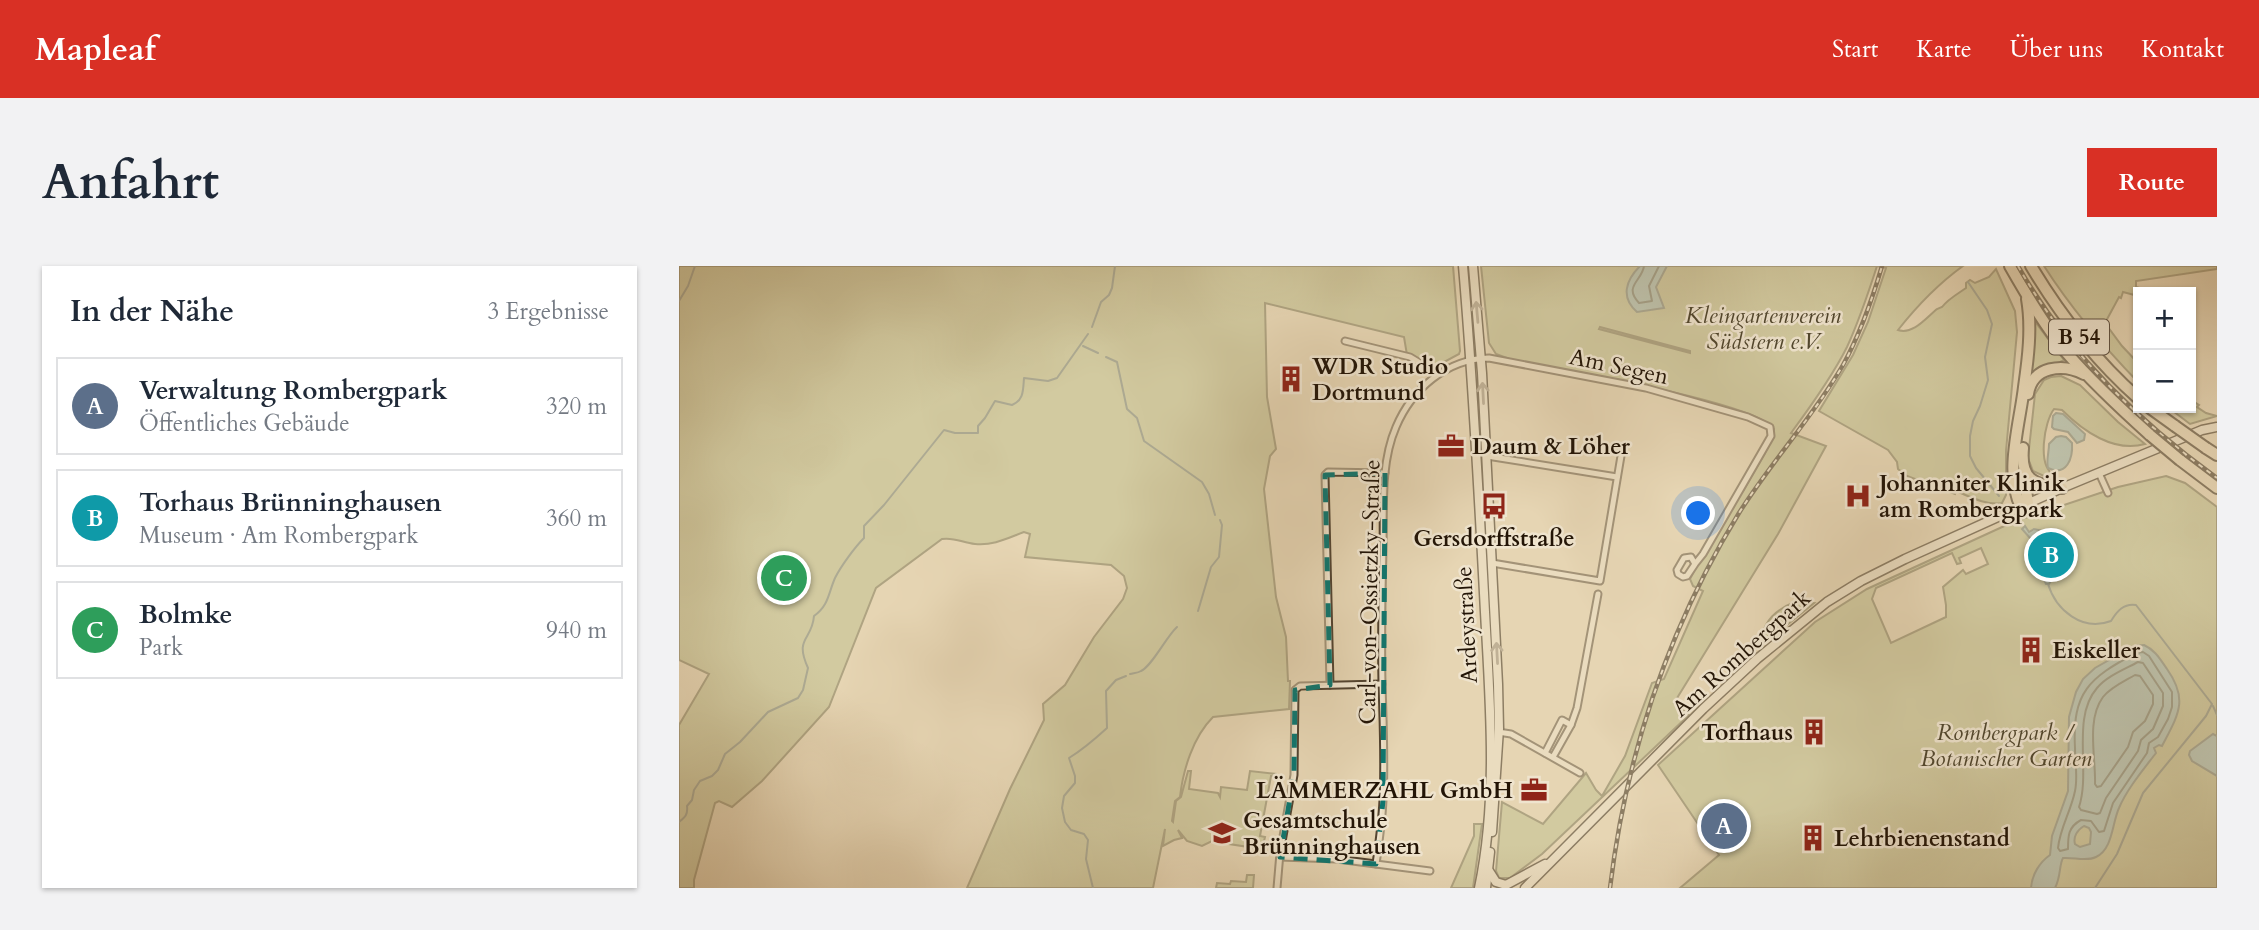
<!DOCTYPE html>
<html lang="de">
<meta charset="utf-8">
<style>
:root{--surface:#fff;--page:#f2f2f3;--text:#1f2937;--muted:#747a83;--line:#e0e1e3;--accent:#d93025}
body{margin:0;font-family:Cardo,serif;background:var(--page);color:var(--text)}
.controls{position:absolute;right:21px;top:21px;display:grid;overflow:hidden;border-radius:0px;box-shadow:0 2px 5px #0004}
.controls button{width:63px;height:63px;display:grid;place-items:center;padding:0;border:0;border-bottom:2px solid var(--line);background:var(--surface);color:var(--text);font:35px sans-serif}
.you{position:absolute;left:1020px;top:248px;width:24px;height:24px;margin:-18px;border:5px solid #fff;border-radius:50%;background:#1a73e8;box-shadow:0 0 0 10px #1a73e833}
.badge{display:grid;place-items:center;width:46px;height:46px;border-radius:50%;background:var(--accent);color:#fff;font-size:23px;font-weight:700}
.pin{position:absolute;translate:-50% -50%;border:4px solid #fff;box-shadow:0 2px 7px #0006}
.list{margin:0;padding:0;list-style:none}
h2{display:flex;justify-content:space-between;align-items:center;height:91px;margin:0;padding:0 28px;font-size:30px}
h2 small{font-size:23px;font-weight:400;color:var(--muted)}
.list li{display:grid;grid-template-columns:46px 1fr auto;gap:21px;align-items:center;box-sizing:border-box;height:98px;margin:0 14px 14px;padding:0 14px;border:2px solid var(--line);border-radius:0px}
.list b{display:block;font-size:26px;white-space:nowrap}
.list p{margin:0;font-size:23px;white-space:nowrap;color:var(--muted)}
.list em{font-size:23px;font-style:normal;color:var(--muted)}
.map{position:relative;flex:none;width:1538px;height:622px;overflow:hidden;border-radius:0px}
header{display:flex;align-items:center;gap:42px;box-sizing:border-box;height:98px;padding:0 35px;background:var(--accent);color:#fff}
header strong{font-size:33px}
nav{display:flex;gap:38px;margin-inline-start:auto;font-size:24px}
.intro{display:flex;align-items:center;justify-content:space-between;box-sizing:border-box;height:168px;padding:0 42px}
h1{margin:0;font-size:49px}
.button{padding:18px 32px;border-radius:0px;background:var(--accent);color:#fff;font-size:24px;font-weight:700}
main{display:flex;gap:42px;padding:0 42px}
aside{flex:1;background:var(--surface);border-radius:0px;box-shadow:0 2px 5px #0004}
.map>svg:first-child{display:block}
.green{fill:#babc89;stroke:#6e6848;stroke-width:2;fill-rule:evenodd}
.water{fill:#97b8b3;stroke:#68766e;stroke-width:2;fill-rule:evenodd}
.lines{fill:none;stroke-linecap:round;stroke-linejoin:round}
.shore{stroke:#5c665c;stroke-width:2}
.stream{stroke:#68766e;stroke-width:2}
.street-casing{stroke:#534431;stroke-width:9}
.secondary-casing{stroke:#221406;stroke-width:11}
.highway-casing{stroke:#221406;stroke-width:14}
.street{stroke:#efe4ce;stroke-width:5}
.secondary{stroke:#efe4ce;stroke-width:8}
.highway{stroke:#e6d5b3;stroke-width:10}
.rail-casing{stroke:#221406;stroke-width:4.5}
.rail{stroke:#efe4ce;stroke-width:2;stroke-dasharray:5;stroke-linecap:butt}
.highway-bridge-casing{stroke:#221406;stroke-width:14;stroke-linecap:butt}
.highway-bridge{stroke:#e6d5b3;stroke-width:10}
.oneway{stroke:#938674}
.marked{fill:none;stroke:#0f766e;stroke-width:5;stroke-dasharray:14 9;stroke-linejoin:round}
.labels{text-anchor:middle;stroke-width:5;stroke-linejoin:round;paint-order:stroke}
.shield{fill:#efe4ce;stroke:#605242;stroke-width:2}
.shield-label{font-size:21px;font-weight:bold;fill:#221406}
.park-label{font-size:23px;font-style:italic;fill:#50462d;stroke:#efe4ce}
.poi-label{font-size:23px;font-weight:bold;fill:#221406;stroke:#efe4ce;text-anchor:start}
.street-label{font-size:23px;fill:#221406;stroke:#efe4ce}
</style>
<header>
<strong>Mapleaf</strong>
<nav><a>Start</a><a>Karte</a><a>Über uns</a><a>Kontakt</a></nav>
</header>
<div class="intro"><h1>Anfahrt</h1><a class="button">Route</a></div>
<main>
<aside>
<h2>In der Nähe<small>3 Ergebnisse</small></h2>
<ul class="list">
<li><span class="badge" style="background:#5c6f8a">A</span><div><b>Verwaltung Rombergpark</b><p>Öffentliches Gebäude</p></div><em>320 m</em></li>
<li><span class="badge" style="background:#0f9aa8">B</span><div><b>Torhaus Brünninghausen</b><p>Museum · Am Rombergpark</p></div><em>360 m</em></li>
<li><span class="badge" style="background:#2e9e5b">C</span><div><b>Bolmke</b><p>Park</p></div><em>940 m</em></li>
</ul>
</aside>
<div class="map">
<svg width="1538" height="622" viewBox="0 0 1538 622">
<rect width="100%" height="100%" fill="#e6d5b3"/>
<filter id="stains"><feTurbulence type="fractalNoise" baseFrequency=".00286" numOctaves="4"/><feColorMatrix values="0 0 0 0 .2 0 0 0 0 .09 0 0 0 0 .02 0 0 0 .5 -.17"/></filter>
<radialGradient id="worn" r=".72"><stop offset=".6" stop-color="#630" stop-opacity="0"/><stop offset="1" stop-color="#630" stop-opacity=".3"/></radialGradient>
<g class="green">
<path d="M0,0H774L781,85L780,88L756,101L728,89L725,71L586,37L588,131L597,183L591,190L585,223L597,331L607,371L609,415H611L610,443L534,451C514,471 504,504 501,531L496,535L493,555L494,556L497,535L502,531L509,505H512L510,523L539,527L541,531L542,521L568,524L571,505L597,508V510H592L581,570L586,571L583,583L550,578L548,575L535,574L523,580L508,575L499,564L503,572L495,574L484,580L486,563L474,622H288L331,523L365,454L364,438L386,419L415,371L444,333L448,322L445,310L432,299L346,291L351,268L345,266C329,272 314,280 296,278C284,277 276,271 263,273L197,322L150,441L83,515L53,541L40,535L36,537L15,614V622H0V459L30,408L0,394Z"/>
<path d="M802,0H1198C1189,28 1180,55 1168,81C1153,111 1132,140 1112,167L1147,180L1099,268L995,437L1010,449L863,588L831,612H820L817,605L823,536L864,558L907,507L917,524L923,530L946,490L973,417L985,413L1024,325L1014,320L1011,313L1051,237L1064,225L1086,187L1095,163C1079,137 876,102 836,95L817,88L810,77ZM921,61L1011,85V87L920,63Z"/>
<path d="M1198,0H1284C1259,18 1238,40 1219,64C1234,69 1247,52 1258,43L1263,41C1269,33 1280,27 1287,22V17L1291,14L1296,17L1310,11L1317,3L1336,45L1338,66L1327,185V229L1323,237C1309,240 1291,231 1277,225L1276,228L1228,210L1219,203L1218,196L1209,184L1140,145L1174,89L1189,56L1207,2Z"/>
<path d="M1365,0H1538V3L1457,15V21L1474,26H1459V30L1444,26L1442,32L1440,31L1426,57L1443,80L1459,97V116C1424,80 1392,42 1365,0Z"/>
<path d="M1354,53L1385,94L1351,112Z"/>
<path d="M1382,110L1401,119L1439,156L1466,178C1435,187 1404,165 1383,144L1375,143C1365,156 1358,200 1375,209L1367,211L1354,205L1349,192L1356,128L1365,114L1372,111Z"/>
<path d="M1512,134L1520,139L1518,141L1527,147L1538,150L1511,158L1490,142H1512Z"/>
<path d="M1487,210L1506,217L1538,241V622H1001L1040,589L979,499L1136,356L1188,323L1334,256L1439,221ZM1302,282L1309,298L1287,308L1284,304L1264,321L1267,339V351L1212,377L1193,333L1197,322L1273,287L1278,298L1282,297L1280,292Z"/>
<path d="M1116,336L1135,337L1082,380C1082,358 1095,344 1116,336Z"/>
<path d="M795,558H803L794,622H772L795,570Z"/>
<path d="M568,609H575L574,622H537L538,617L551,618L552,615L567,616Z"/>
</g>
<g class="water">
<path d="M961,0H988L977,21L985,42L958,46C941,31 947,14 961,0Z"/>
<path d="M1377,147L1384,148L1406,168L1405,174L1398,177L1389,166L1375,163L1373,161L1374,150Z"/>
<path d="M1382,170L1387,171L1393,177C1394,192 1388,211 1369,202C1367,195 1370,186 1370,178L1377,171Z"/>
<path d="M1346,260L1350,266L1355,263L1365,265L1369,285L1365,288L1361,289L1358,280L1343,263Z"/>
<path d="M1365,293L1370,295L1373,313L1370,318H1367L1361,303L1360,294Z"/>
<path d="M1465,379C1476,384 1481,393 1488,403C1510,434 1499,449 1483,480L1480,479L1475,482L1477,487C1464,504 1448,523 1440,542C1433,557 1434,583 1417,591C1407,596 1395,591 1384,592C1380,599 1382,611 1376,622H1352C1353,608 1361,596 1371,589L1373,570L1389,525L1390,451L1397,426L1404,413L1416,402L1455,380ZM1405,560L1410,562L1412,566L1411,578L1401,581L1396,578C1394,571 1398,564 1405,560Z"/>
<path d="M1534,468L1538,470V510L1513,495L1510,489L1511,485Z"/>
</g>
<g class="lines">
<g class="shore">
<path d="M965,0C963,15 944,20 960,37L973,35L970,20L980,0"/>
<path d="M1457,387L1464,386L1470,390L1493,426V441L1489,453L1479,471L1470,477L1468,487L1434,537L1425,565L1420,566L1412,555L1402,554C1389,561 1389,570 1389,583L1381,585L1379,582C1381,562 1392,545 1396,525C1399,511 1396,496 1396,482C1393,426 1410,412 1457,387Z"/>
<path d="M1459,396L1464,397L1484,427V440L1474,463L1462,474L1459,485L1427,532L1421,547L1418,548L1402,544L1400,541C1412,505 1392,452 1418,422C1428,410 1446,403 1459,396Z"/>
<path d="M1456,409L1461,410L1474,429V438L1466,455L1454,466L1449,481L1422,520L1418,521L1416,518C1417,492 1407,454 1424,431C1432,421 1446,415 1456,409Z"/>
</g>
<g class="stream">
<path d="M1289,16L1308,44L1313,58L1306,91L1309,114L1301,140L1294,155L1291,170V190L1297,202L1320,230"/>
<path d="M0,35L9,20L16,0"/>
<path d="M413,61L422,36L430,29L433,22L436,0"/>
<path d="M404,80L419,87"/>
<path d="M427,91L438,96L448,143L458,152L465,175L523,216L530,228L536,249"/>
<path d="M1369,318C1377,344 1403,366 1432,355C1438,345 1445,337 1457,339L1533,438L1527,450L1464,527L1438,588L1416,622"/>
<path d="M519,345L532,301L540,291L543,259L541,254"/>
<path d="M451,408C455,407 459,407 462,405C473,400 487,371 498,361"/>
<path d="M1534,440L1538,449"/>
<path d="M0,556C6,551 9,549 8,540L13,534L15,524L21,515L33,510L39,504L46,488L61,476L89,446L119,432L124,424L129,402C115,371 133,375 135,350C150,339 149,328 156,312C162,300 176,281 185,272V260L205,239L265,164L276,167H299V160L306,152L316,135L333,139C345,134 344,124 345,112L369,115L378,112L409,68"/>
<path d="M414,622L407,593L409,574L405,568L392,564L386,556L383,542L385,530L396,517V510L390,492C403,484 416,473 428,462L427,425L437,414L447,410"/>
</g>
<g class="street-casing">
<g id="street">
<path d="M666,75L731,91L759,108"/>
<path d="M808,190L938,211"/>
<path d="M1420,207L1429,227"/>
<path d="M813,297L921,315L943,184"/>
<path d="M651,419L646,209L649,206L706,207"/>
<path d="M819,466L832,468L901,507"/>
<path d="M866,487L883,454L892,459"/>
<path d="M874,491L892,459L898,442L919,328"/>
<path d="M601,591L658,593L751,605"/>
<path d="M697,598C700,577 703,555 704,534C706,495 704,455 703,416C702,372 703,327 704,283C705,243 701,198 717,161C733,123 768,93 810,92L967,122L1069,151L1091,161L1092,170L1024,288L1016,298L1012,291L1005,292L998,304L999,308L1004,311L1008,310L1016,298"/>
<path d="M598,622L601,587L615,509L616,424L621,420L703,418"/>
</g>
</g>
<g class="secondary-casing">
<g id="secondary">
<path d="M784,0C794,115 800,230 806,346C811,437 819,532 800,622"/>
<path d="M794,0L803,107L819,418L820,463L813,566"/>
<path d="M810,605L817,616L827,619L866,598"/>
<path d="M807,622L811,586"/>
<path d="M846,622L1024,443L1078,393L1148,336L1182,315L1226,293L1383,222L1523,164L1538,161"/>
</g>
</g>
<g class="highway-casing">
<g id="highway">
<path d="M1331,0C1348,30 1365,59 1387,86C1413,116 1442,143 1471,169"/>
<path d="M1352,0C1382,50 1416,94 1459,132"/>
<path d="M1349,128C1353,100 1384,97 1405,108"/>
<path d="M1471,142L1496,160"/>
<path d="M1344,182C1341,214 1355,219 1383,222"/>
<path d="M1527,182L1538,189"/>
<path d="M1501,194L1538,222"/>
<path d="M1344,206L1349,237"/>
<path d="M1342,241C1325,207 1341,157 1345,121C1349,93 1353,62 1348,33"/>
</g>
</g>
<use href="#street" class="street"/>
<use href="#secondary" class="secondary"/>
<use href="#highway" class="highway"/>
<g class="rail-casing">
<g id="rail">
<path d="M1339,0C1388,86 1458,154 1538,212"/>
<path d="M931,622C947,489 990,361 1060,247C1092,196 1134,151 1164,99C1181,68 1193,34 1203,0"/>
</g>
</g>
<use href="#rail" class="rail"/>
<g class="highway-bridge-casing">
<g id="highway-bridge">
<path d="M1496,160L1527,182"/>
<path d="M1471,169L1501,194"/>
</g>
</g>
<use href="#highway-bridge" class="highway-bridge"/>
</g>
<defs><path id="oneway-shaft" d="M-6 0H5M1.5-3L5.5 0L1.5 3" fill="none" stroke-width="1.6" stroke-linecap="round" stroke-linejoin="round" transform="scale(1.75)"/></defs>
<g class="oneway">
<use href="#oneway-shaft" transform="translate(798 46) rotate(-95)"/>
<use href="#oneway-shaft" transform="translate(804 127) rotate(-93)"/>
<use href="#oneway-shaft" transform="translate(818 387) rotate(-93)"/>
</g>
<path d="M0 0H1538V622H0ZM706,207L704,535L697,598L601,591L615,509L616,424L651,419L646,209Z" fill="#e6d5b3" fill-opacity=".55" fill-rule="evenodd"/>
<path class="marked" d="M706,207L704,535L697,598L601,591L615,509L616,424L651,419L646,209Z"/>
<defs>
<g id="building-bare" transform="scale(2.1)"><path d="M-4-6H4V6H1V3H-1V6H-4ZM-2.5-4.3h1.7v1.8h-1.7ZM.8-4.3h1.7v1.8H.8ZM-2.5-1h1.7V.8h-1.7ZM.8-1h1.7V.8H.8Z" fill="#8f2418" stroke="#efe4ce" stroke-width="2.5" paint-order="stroke"/></g>
<g id="office-bare" transform="scale(2.1)"><path d="M-6-3h4V-5.5h4V-3h4V5H-6ZM-1-4.5V-3h2v-1.5ZM-6 0V1H6V0Z" fill="#8f2418" stroke="#efe4ce" stroke-width="2.5" paint-order="stroke"/></g>
<g id="hospital-bare" transform="scale(2.1)"><path d="M-5-5h3v3.5h4V-5h3V5h-3V1.5h-4V5h-3Z" fill="#8f2418" stroke="#efe4ce" stroke-width="2.5" paint-order="stroke"/></g>
<g id="bus-bare" transform="scale(2.1)"><path d="M-5-6H5V4H4V6H2V4H-2V6H-4V4H-5ZM-3.5-4V0h7V-4ZM-3.5 1.2v1.5H-2V1.2ZM2 1.2v1.5H3.5V1.2Z" fill="#8f2418" stroke="#efe4ce" stroke-width="2.5" paint-order="stroke"/></g>
<g id="school-bare" transform="scale(2.1)"><path d="M0-5L7-2L0 1L-7-2ZM-4 1L0 2.5L4 1V4Q0 6-4 4Z" fill="#8f2418" stroke="#efe4ce" stroke-width="2.5" paint-order="stroke"/></g>
</defs>
<g fill-rule="evenodd">
<use href="#building-bare" x="612" y="113"/>
<use href="#office-bare" x="772" y="180"/>
<use href="#hospital-bare" x="1179" y="230"/>
<use href="#bus-bare" x="815" y="240"/>
<use href="#building-bare" x="1352" y="384"/>
<use href="#building-bare" x="1135" y="466"/>
<use href="#office-bare" x="855" y="524"/>
<use href="#school-bare" x="543" y="567"/>
<use href="#building-bare" x="1134" y="572"/>
</g>
<g class="labels">
<rect class="shield" x="1370" y="53.5" width="60" height="35" rx="5"/>
<g class="shield-label">
<text x="1400" y="78">B 54</text>
</g>
<g class="park-label">
<text x="1084" y="57">Kleingartenverein<tspan x="1084" dy="26">Südstern e.V.</tspan></text>
<text x="1327" y="474">Rombergpark /<tspan x="1327" dy="26">Botanischer Garten</tspan></text>
</g>
<g class="poi-label">
<text x="633" y="108">WDR Studio<tspan x="633" dy="26">Dortmund</tspan></text>
<text x="793" y="188">Daum &amp; Löher</text>
<text x="1200" y="225">Johanniter Klinik<tspan x="1200" dy="26">am Rombergpark</tspan></text>
<text x="815" y="280" text-anchor="middle">Gersdorffstraße</text>
<text x="1373" y="392">Eiskeller</text>
<text x="1114" y="474" text-anchor="end">Torfhaus</text>
<text x="834" y="532" text-anchor="end">LÄMMERZAHL GmbH</text>
<text x="564" y="562">Gesamtschule<tspan x="564" dy="26">Brünninghausen</tspan></text>
<text x="1155" y="580">Lehrbienenstand</text>
</g>
<g class="street-label">
<text transform="translate(940 100) rotate(12)" y="8">Am Segen</text>
<text transform="translate(690 326) rotate(-89)" y="8">Carl-von-Ossietzky-Straße</text>
<text transform="translate(787 359) rotate(-93)" y="8">Ardeystraße</text>
<text transform="translate(1062 387) rotate(-42)" y="8">Am Rombergpark</text>
</g>
</g>
<rect width="100%" height="100%" filter="url(#stains)"/>
<rect width="100%" height="100%" fill="url(#worn)"/>
</svg>
<div class="controls">
<button>+</button>
<button>−</button>
</div>
<div class="you"></div>
<div class="pin badge" style="left:1045px;top:560px;background:#5c6f8a">A</div>
<div class="pin badge" style="left:1372px;top:289px;background:#0f9aa8">B</div>
<div class="pin badge" style="left:105px;top:312px;background:#2e9e5b">C</div>
</div>
</main>
